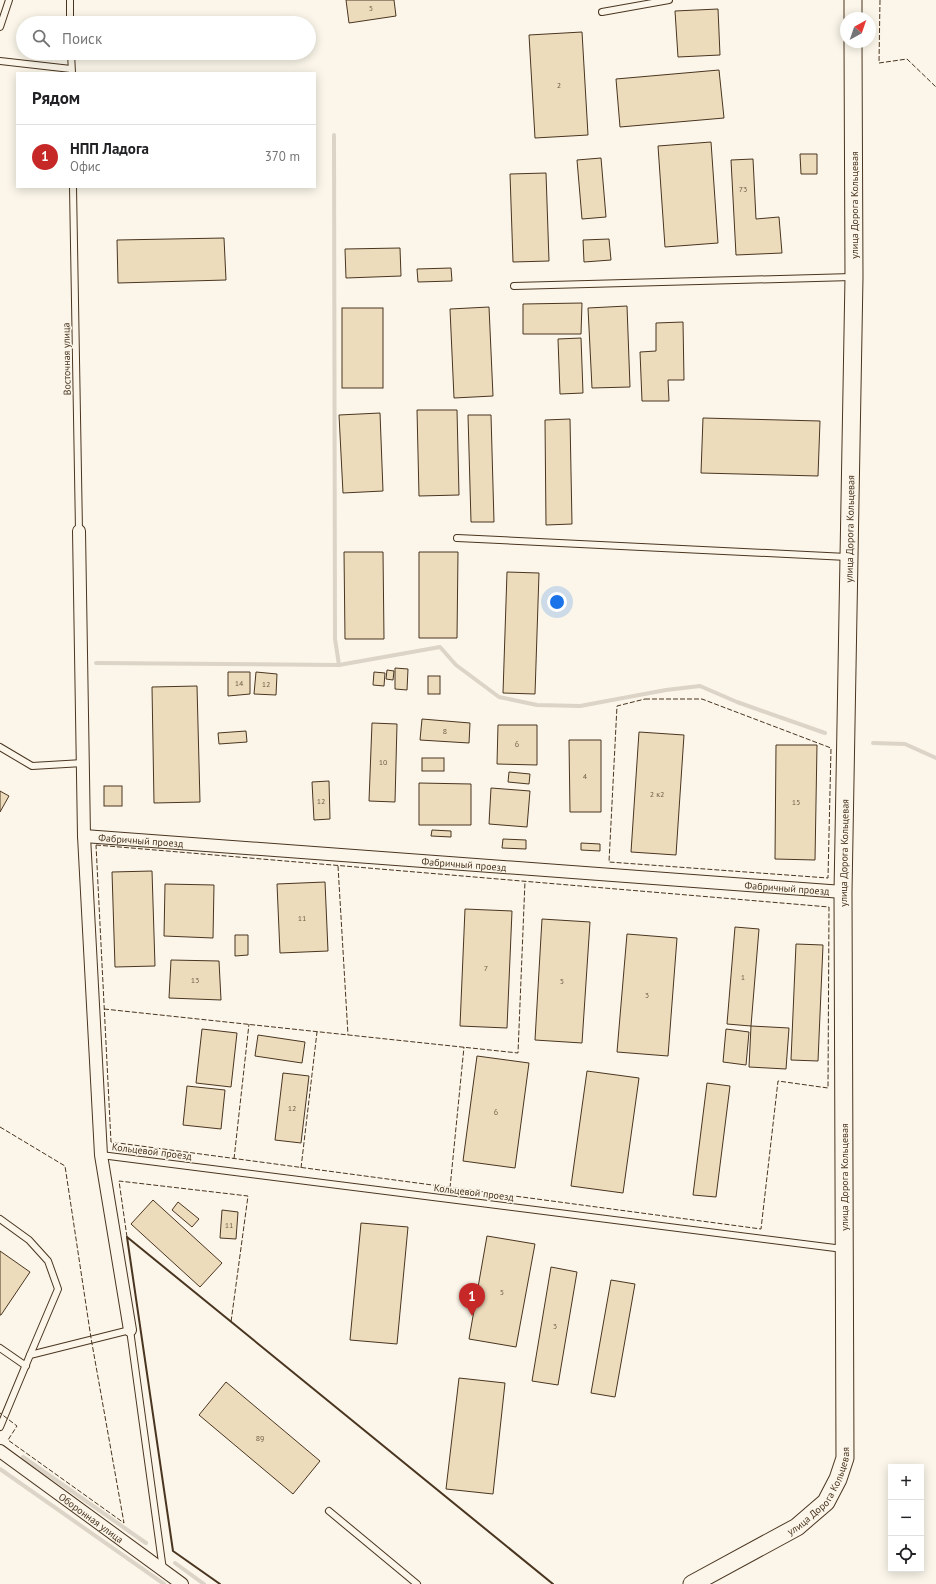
<!DOCTYPE html>
<html lang="ru">
<meta charset="utf-8">
<style>
:root{--surface:#fff;--page:#f2f2f2;--text:#202124;--muted:#757577;--line:#e0e0e0;--accent:#c62828}
body{margin:0;font-family:"PT Sans",sans-serif;background:var(--page);color:var(--text)}
.controls{position:absolute;right:12px;bottom:12px;display:grid;overflow:hidden;border-radius:0px;box-shadow:0 2px 10px #0003}
.controls button{width:36px;height:36px;display:grid;place-items:center;padding:0;border:0;border-bottom:1px solid var(--line);background:var(--surface);color:var(--text);font:20px sans-serif}
.compass{position:absolute;left:840px;top:12px;width:36px;height:36px;border-radius:50%;background:var(--surface);box-shadow:0 2px 10px #0003;rotate:40deg}
.you{position:absolute;left:557px;top:602px;width:14px;height:14px;margin:-10px;border:3px solid #fff;border-radius:50%;background:#1a73e8;box-shadow:0 0 0 6px #1a73e833}
.badge{display:grid;place-items:center;width:26px;height:26px;border-radius:50%;background:var(--accent);color:#fff;font-size:13px;font-weight:700}
.pin{position:absolute;translate:-50% -33px;filter:drop-shadow(0 1px 2px #0008)}
.pin::after{content:'';position:absolute;top:21px;width:14px;height:12px;background:inherit;clip-path:polygon(0 0,100% 0,50% 100%)}
.list{margin:0;padding:0;list-style:none}
h2{display:flex;justify-content:space-between;align-items:center;height:52px;margin:0;padding:0 16px;font-size:17px}
h2 small{font-size:13px;font-weight:400;color:var(--muted)}
.list li{display:grid;grid-template-columns:26px 1fr auto;gap:12px;align-items:center;box-sizing:border-box;height:64px;padding:0 16px;border-top:1px solid var(--line)}
.list b{display:block;font-size:15px;white-space:nowrap}
.list p{margin:0;font-size:13px;white-space:nowrap;color:var(--muted)}
.list em{font-size:13px;font-style:normal;color:var(--muted)}
.icon{flex:none;width:22px;height:22px;fill:none;stroke:currentColor;stroke-width:2;stroke-linecap:round;stroke-linejoin:round}
.map{position:relative;flex:none;width:936px;height:1584px;overflow:hidden}
.search{position:absolute;background:var(--surface);box-shadow:0 2px 10px #0003;left:16px;top:16px;width:300px;height:44px;display:flex;align-items:center;gap:10px;box-sizing:border-box;padding:0 14px;border-radius:22px;color:var(--muted);font-size:15px}
.panel{position:absolute;background:var(--surface);box-shadow:0 2px 10px #0003;left:16px;top:72px;width:300px;height:116px;border-radius:0px}
.map>svg:first-child{display:block}
.lines{fill:none;stroke-linecap:round;stroke-linejoin:round}
.stream{stroke:#dcd4c6;stroke-width:4}
.building{fill:#ecdcbc;stroke:#4a3520}
.lane-casing{stroke:#4a3520;stroke-width:8}
.street-casing{stroke:#4a3520;stroke-width:14}
.secondary-casing{stroke:#4a3520;stroke-width:19}
.lane{stroke:#fbf6e9;stroke-width:6}
.street{stroke:#fbf6e9;stroke-width:12}
.secondary{stroke:#fbf6e9;stroke-width:17}
.fence{stroke:#4a3520;stroke-width:1;stroke-dasharray:5 2;stroke-linecap:butt}
.wall{stroke:#4a3520;stroke-width:2}
.labels{text-anchor:middle;stroke-width:3;stroke-linejoin:round;paint-order:stroke}
.number-label{font-size:8px;fill:#725f47}
.street-label{font-size:10px;fill:#4a3520;stroke:#fbf6e9}
</style>
<div class="map">
<svg width="936" height="1584" viewBox="0 0 936 1584">
<rect width="100%" height="100%" fill="#fbf6e9"/>
<g class="lines">
<g class="stream">
<path d="M96,663L339,665L335,639L334,135"/>
<path d="M339,665L440,647L456,665L499,697L537,705L580,706L666,690L700,686L737,702L825,733"/>
<path d="M873,743L905,744L936,758"/>
<path d="M23,1457L146,1543"/>
<path d="M0,1469L164,1584"/>
<path d="M175,1563L204,1584"/>
</g>
</g>
<g class="building">
<path d="M346,0H394L396,16L349,23Z"/>
<path d="M718,9L720,55L678,57L675,11Z"/>
<path d="M582,32L588,135L535,138L529,35Z"/>
<path d="M719,70L724,118L620,127L616,79Z"/>
<path d="M711,142L718,243L665,247L658,146Z"/>
<path d="M800,154H817V174H801Z"/>
<path d="M601,158L606,217L582,219L577,160Z"/>
<path d="M753,159L756,219L779,217L782,253L736,255L731,160Z"/>
<path d="M546,173L549,261L513,262L510,174Z"/>
<path d="M224,238L226,280L118,283L117,240Z"/>
<path d="M609,239L611,260L584,262L583,240Z"/>
<path d="M400,248L401,276L346,278L345,249Z"/>
<path d="M451,268L452,281L418,282L417,269Z"/>
<path d="M582,303L581,334H523V304Z"/>
<path d="M627,306L630,387L592,388L588,308Z"/>
<path d="M489,307L493,396L454,398L450,309Z"/>
<rect x="342" y="308" width="41" height="80"/>
<path d="M683,322L684,380H668L669,401H642L640,352L656,351V323Z"/>
<path d="M581,338L583,393L560,394L558,339Z"/>
<path d="M417,410H457L459,495L419,496Z"/>
<path d="M380,413L383,491L343,493L339,415Z"/>
<path d="M468,415H491L494,522H471Z"/>
<path d="M703,418L820,421L818,476L701,473Z"/>
<path d="M570,419L572,524L546,525L545,420Z"/>
<path d="M344,552H383L384,639H345Z"/>
<path d="M419,552H458L457,638H419Z"/>
<path d="M507,572L539,573L535,694L503,693Z"/>
<path d="M395,668L408,669L407,690L395,689Z"/>
<path d="M387,670L394,671L393,680L386,679Z"/>
<path d="M228,672H250V694L228,696Z"/>
<path d="M256,672L277,674L276,695L254,694Z"/>
<path d="M374,672L385,673L384,686L373,685Z"/>
<rect x="428" y="676" width="12" height="18"/>
<path d="M197,686L200,802L154,803L152,687Z"/>
<path d="M422,719L470,723L469,743L420,740Z"/>
<path d="M372,723L397,724L395,802L369,801Z"/>
<path d="M498,725H537V765L497,764Z"/>
<path d="M246,731L247,742L219,744L218,733Z"/>
<path d="M639,732L684,735L676,855L631,852Z"/>
<path d="M569,740H601V812H570Z"/>
<path d="M776,745H817L815,860L775,859Z"/>
<rect x="422" y="758" width="22" height="13"/>
<path d="M509,772L530,774L529,784L508,782Z"/>
<path d="M329,781L330,819L314,820L312,782Z"/>
<path d="M419,783L471,784V825H419Z"/>
<rect x="104" y="786" width="18" height="20"/>
<path d="M491,788L530,791L527,827L489,824Z"/>
<path d="M0,791L9,796L0,812Z"/>
<path d="M432,830L451,831V837L431,836Z"/>
<path d="M503,839L526,840V849L502,848Z"/>
<path d="M581,843L600,844V851L581,850Z"/>
<path d="M152,871L155,966L115,967L112,872Z"/>
<path d="M325,882L328,951L280,953L277,884Z"/>
<path d="M165,884L214,885L213,938L164,936Z"/>
<path d="M465,909L512,911L507,1028L460,1026Z"/>
<path d="M542,919L590,922L582,1043L535,1040Z"/>
<path d="M735,927L759,929L751,1026L727,1024Z"/>
<path d="M627,934L677,938L668,1056L617,1052Z"/>
<path d="M235,935H248V955L235,956Z"/>
<path d="M796,944L823,945L818,1061L791,1060Z"/>
<path d="M171,960L219,961L221,1000L169,998Z"/>
<path d="M751,1026L789,1028L786,1069L749,1067Z"/>
<path d="M202,1029L237,1033L231,1087L196,1083Z"/>
<path d="M726,1029L749,1032L746,1065L723,1062Z"/>
<path d="M258,1035L305,1042L302,1063L255,1056Z"/>
<path d="M477,1056L529,1063L515,1168L463,1161Z"/>
<path d="M587,1071L639,1078L623,1193L571,1186Z"/>
<path d="M283,1073L309,1076L301,1143L275,1140Z"/>
<path d="M707,1083L730,1086L716,1197L693,1195Z"/>
<path d="M187,1086L225,1090L221,1129L183,1125Z"/>
<path d="M153,1200L222,1263L200,1287L131,1224Z"/>
<path d="M178,1202L199,1219L192,1227L172,1210Z"/>
<path d="M222,1210L238,1212L236,1239L220,1238Z"/>
<path d="M361,1223L408,1227L397,1344L350,1340Z"/>
<path d="M487,1236L535,1244L516,1347L469,1339Z"/>
<path d="M0,1251L30,1272L1,1315H0Z"/>
<path d="M551,1267L577,1272L558,1385L532,1381Z"/>
<path d="M611,1280L635,1284L615,1397L591,1393Z"/>
<path d="M459,1378L505,1383L493,1494L446,1489Z"/>
<path d="M226,1382L320,1461L293,1494L199,1415Z"/>
</g>
<g class="lines">
<g class="lane-casing">
<g id="lane">
<path d="M70,0V23"/>
<path d="M602,12L669,0"/>
<path d="M0,27L9,0"/>
<path d="M71,53L72,73"/>
<path d="M0,61L71,69"/>
<path d="M73,187L79,531"/>
<path d="M514,286L852,277"/>
<path d="M457,538L847,557"/>
<path d="M0,747L32,766L83,763"/>
<path d="M101,1155L843,1249"/>
<path d="M0,1219L29,1240L48,1261L58,1289L30,1355"/>
<path d="M0,1348L26,1366"/>
<path d="M0,1427L30,1355L130,1330L163,1570"/>
<path d="M329,1511L417,1584"/>
</g>
</g>
<g class="street-casing">
<g id="street">
<path d="M79,531L84,836L101,1155L130,1330"/>
<path id="s1" d="M84,836L843,892"/>
<path id="s2" d="M0,1451L182,1584"/>
</g>
</g>
<g class="secondary-casing">
<g id="secondary">
<path d="M853,0V18"/>
<path id="s3" d="M692,1584L797,1527L826,1502L838,1479L845,1458L843,892L854,277L853,42"/>
</g>
</g>
<use href="#lane" class="lane"/>
<use href="#street" class="street"/>
<use href="#secondary" class="secondary"/>
<g class="fence">
<path d="M880,0L879,63L907,59L936,87"/>
<path d="M645,699H702L831,748L828,878L609,862L617,706Z"/>
<path d="M96,845L829,907L828,1088L778,1081L761,1229L111,1142Z"/>
<path d="M338,866L348,1035"/>
<path d="M104,1009L518,1053L525,881"/>
<path d="M0,1127L65,1166L91,1338L124,1523L8,1440L17,1426L0,1413"/>
<path d="M234,1159L249,1024"/>
<path d="M301,1168L317,1032"/>
<path d="M450,1188L464,1047"/>
<path d="M127,1237L119,1181L248,1196L231,1322"/>
</g>
<path class="wall" d="M220,1584L173,1551L127,1237L553,1584"/>
</g>
<g class="labels">
<g class="number-label">
<text x="371" y="11">5</text>
<text x="559" y="88">2</text>
<text x="743" y="192">73</text>
<text x="239" y="686">14</text>
<text x="266" y="687">12</text>
<text x="445" y="734">8</text>
<text x="517" y="747">6</text>
<text x="383" y="765">10</text>
<text x="585" y="779">4</text>
<text x="657" y="797">2 к2</text>
<text x="321" y="804">12</text>
<text x="796" y="805">15</text>
<text x="302" y="921">11</text>
<text x="486" y="971">7</text>
<text x="743" y="980">1</text>
<text x="195" y="983">13</text>
<text x="562" y="984">5</text>
<text x="647" y="998">3</text>
<text x="292" y="1111">12</text>
<text x="496" y="1115">6</text>
<text x="229" y="1228">11</text>
<text x="502" y="1295">5</text>
<text x="555" y="1329">3</text>
<text x="260" y="1441">89</text>
</g>
<g class="street-label">
<text transform="translate(854 205) rotate(-90)" y="4">улица Дорога Кольцевая</text>
<text transform="translate(66 359) rotate(-91)" y="4">Восточная улица</text>
<text dy="4" stroke="none"><textPath href="#s3" startOffset="1135">улица Дорога Кольцевая</textPath></text>
<text dy="4" stroke="none"><textPath href="#s1" startOffset="57">Фабричный проезд</textPath></text>
<text dy="4" stroke="none"><textPath href="#s3" startOffset="811">улица Дорога Кольцевая</textPath></text>
<text dy="4" stroke="none"><textPath href="#s1" startOffset="381">Фабричный проезд</textPath></text>
<text dy="4" stroke="none"><textPath href="#s1" startOffset="705">Фабричный проезд</textPath></text>
<text transform="translate(152 1151) rotate(7)" y="4">Кольцевой проезд</text>
<text transform="translate(844 1177) rotate(-90)" y="4">улица Дорога Кольцевая</text>
<text transform="translate(474 1192) rotate(7)" y="4">Кольцевой проезд</text>
<text dy="4" stroke="none"><textPath href="#s3" startOffset="163">улица Дорога Кольцевая</textPath></text>
<text dy="4" stroke="none"><textPath href="#s2" startOffset="113">Оборонная улица</textPath></text>
</g>
</g>
</svg>
<div class="controls">
<button>+</button>
<button>−</button>
<button><svg class="icon" aria-label="locate" viewBox="0 0 24 24"><circle cx="12" cy="12" r="6"/><path d="M12 2v4M12 18v4M2 12h4M18 12h4"/></svg></button>
</div>
<svg class="compass" viewBox="-18 -18 36 36"><path d="M0-13l5 13h-10z" fill="#e53935"/><path d="M0 13l5-13h-10z" fill="#757577"/></svg>
<div class="you"></div>
<div class="pin badge" style="left:472px;top:1316px">1</div>
<div class="search"><svg class="icon" aria-label="search" viewBox="0 0 24 24"><circle cx="10" cy="10" r="6"/><path d="M15 15l6 6"/></svg>Поиск</div>
<section class="panel">
<h2>Рядом<small></small></h2>
<ul class="list">
<li><span class="badge">1</span><div><b>НПП Ладога</b><p>Офис</p></div><em>370 m</em></li>
</ul>
</section>
</div>
